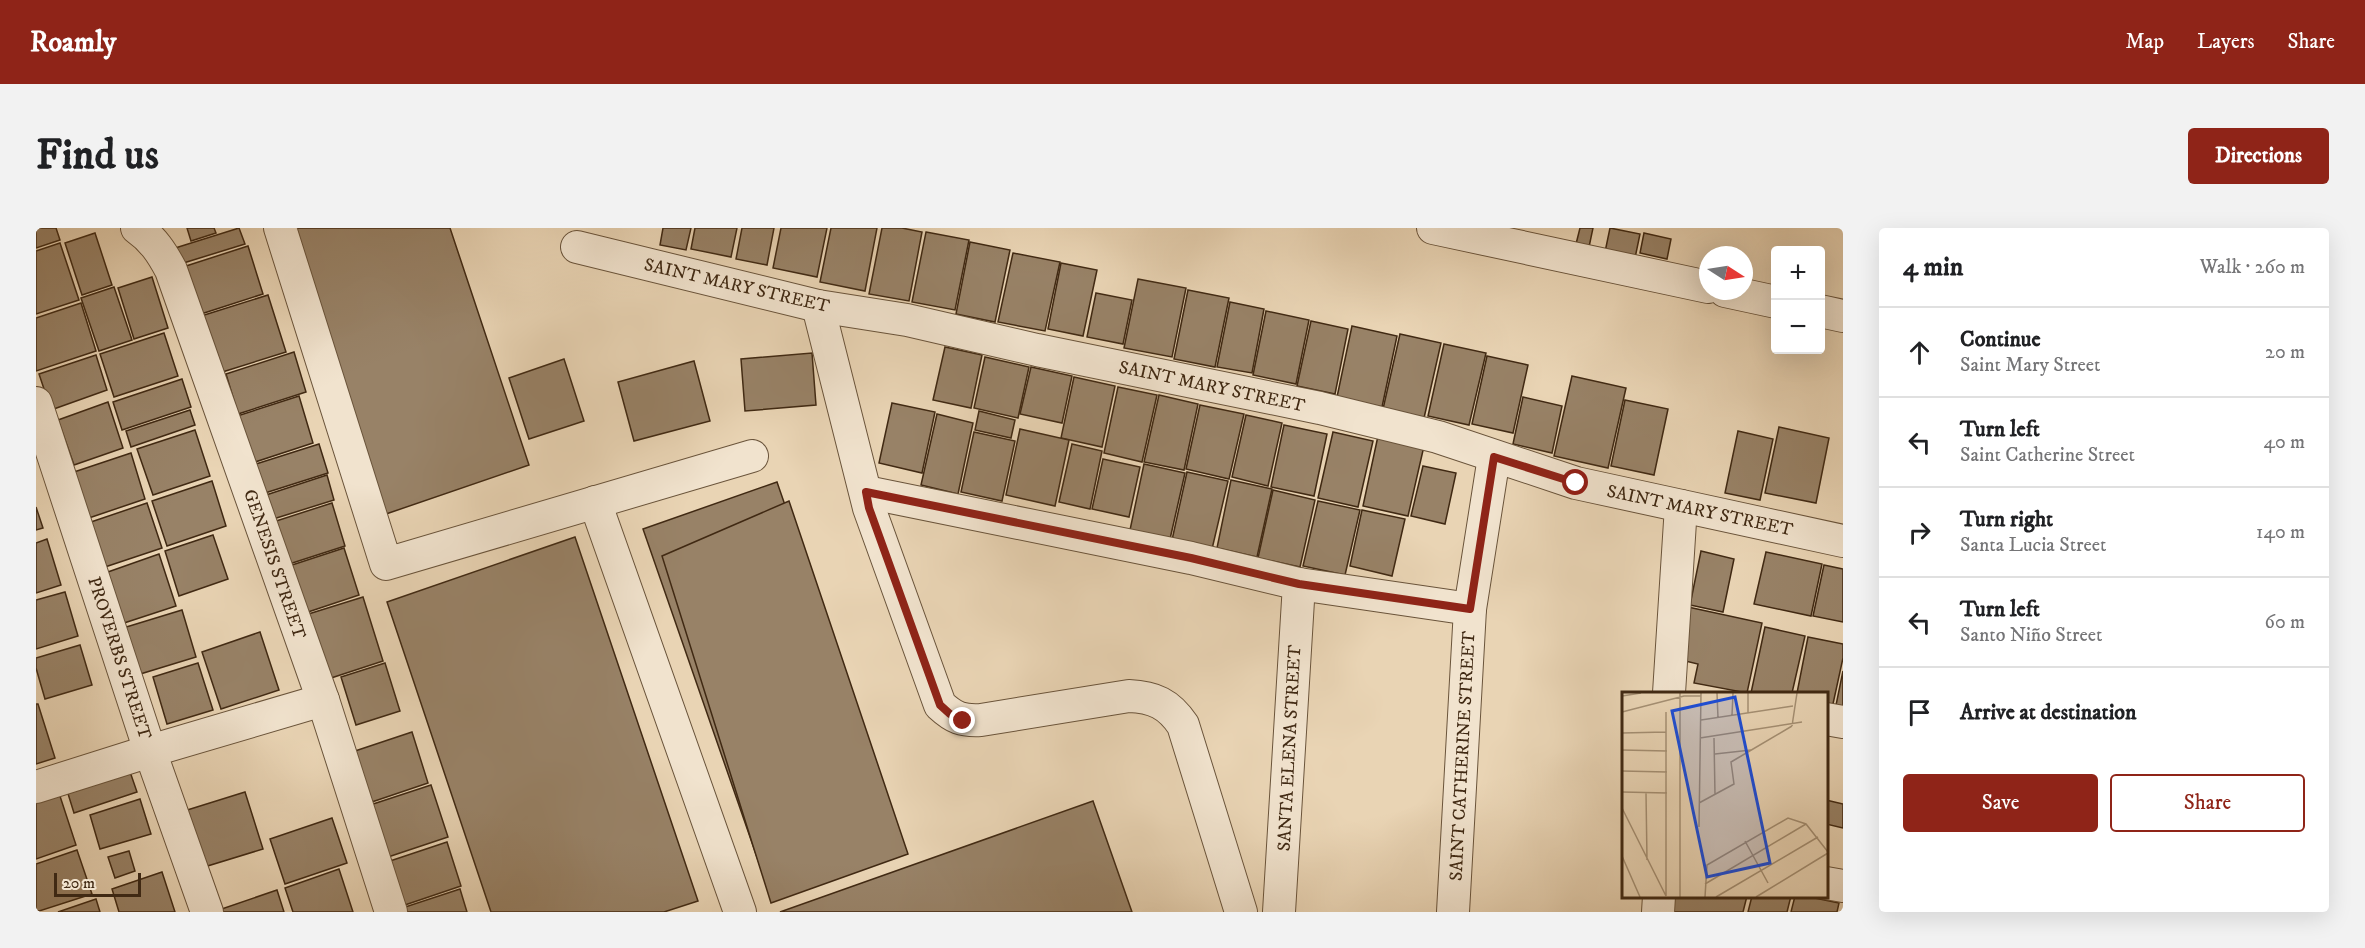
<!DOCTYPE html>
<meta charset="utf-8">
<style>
:root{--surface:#fff;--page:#f2f2f2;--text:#202124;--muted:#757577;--line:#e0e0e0;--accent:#8f2418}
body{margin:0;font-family:"IM FELL DW Pica",serif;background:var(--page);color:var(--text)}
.controls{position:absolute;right:18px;top:18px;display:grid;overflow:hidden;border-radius:6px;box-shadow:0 6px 24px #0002}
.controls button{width:54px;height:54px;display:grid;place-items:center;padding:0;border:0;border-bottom:2px solid var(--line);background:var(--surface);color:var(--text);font:30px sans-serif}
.compass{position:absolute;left:1663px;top:18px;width:54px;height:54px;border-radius:50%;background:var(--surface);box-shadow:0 6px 24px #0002;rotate:102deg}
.scale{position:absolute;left:18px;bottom:15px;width:87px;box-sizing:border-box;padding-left:6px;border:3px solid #402913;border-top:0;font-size:16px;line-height:21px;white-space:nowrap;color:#402913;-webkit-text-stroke:4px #f1e3ce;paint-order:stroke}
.stop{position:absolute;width:18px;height:18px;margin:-14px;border:4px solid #8f2418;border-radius:50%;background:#fff}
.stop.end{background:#8f2418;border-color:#fff;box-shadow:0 2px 6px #0008}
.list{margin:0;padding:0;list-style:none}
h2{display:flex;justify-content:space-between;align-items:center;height:78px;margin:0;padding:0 24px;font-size:26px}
h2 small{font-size:20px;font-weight:400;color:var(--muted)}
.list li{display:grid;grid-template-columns:39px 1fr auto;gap:18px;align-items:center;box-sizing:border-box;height:90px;padding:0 24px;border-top:2px solid var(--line)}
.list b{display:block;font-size:22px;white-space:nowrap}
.list p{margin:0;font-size:20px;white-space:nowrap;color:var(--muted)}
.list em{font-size:20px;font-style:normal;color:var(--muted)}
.actions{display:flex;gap:12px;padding:18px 24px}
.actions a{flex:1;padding:14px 0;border:2px solid var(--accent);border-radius:6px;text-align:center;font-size:21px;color:var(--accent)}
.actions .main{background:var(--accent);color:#fff}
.icon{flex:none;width:33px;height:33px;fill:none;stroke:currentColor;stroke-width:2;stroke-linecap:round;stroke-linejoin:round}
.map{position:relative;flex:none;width:1807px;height:684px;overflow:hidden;border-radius:6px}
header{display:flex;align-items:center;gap:36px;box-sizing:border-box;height:84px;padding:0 30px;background:var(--accent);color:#fff}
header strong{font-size:28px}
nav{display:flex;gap:33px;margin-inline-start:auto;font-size:21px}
.intro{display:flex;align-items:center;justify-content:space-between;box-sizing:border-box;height:144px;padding:0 36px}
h1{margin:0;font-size:42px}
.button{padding:15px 27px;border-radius:6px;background:var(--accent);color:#fff;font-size:21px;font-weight:700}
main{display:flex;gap:36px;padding:0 36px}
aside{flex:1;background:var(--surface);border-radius:6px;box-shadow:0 6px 24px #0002}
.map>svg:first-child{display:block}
.building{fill:#988267;stroke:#402913;stroke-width:1.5}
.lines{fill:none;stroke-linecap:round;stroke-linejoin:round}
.minor-casing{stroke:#6a543b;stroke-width:34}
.minor{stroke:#f1e3ce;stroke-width:32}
.route{stroke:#8f2418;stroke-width:8}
.labels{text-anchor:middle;stroke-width:4.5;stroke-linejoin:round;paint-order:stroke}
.street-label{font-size:18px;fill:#402913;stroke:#f1e3ce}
.inset-road{fill:none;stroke:#a59074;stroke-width:1.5}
.view{fill:#1d4ed8;fill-opacity:0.15;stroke:#1d4ed8;stroke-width:3}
.inset-edge{fill:none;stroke:#402913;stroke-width:3}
</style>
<header>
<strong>Roamly</strong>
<nav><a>Map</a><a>Layers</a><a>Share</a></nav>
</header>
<div class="intro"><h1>Find us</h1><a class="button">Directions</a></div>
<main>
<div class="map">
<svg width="1807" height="684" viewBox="0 0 1807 684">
<rect width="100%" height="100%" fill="#e9d4b4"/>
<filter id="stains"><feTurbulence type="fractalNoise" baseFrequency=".00333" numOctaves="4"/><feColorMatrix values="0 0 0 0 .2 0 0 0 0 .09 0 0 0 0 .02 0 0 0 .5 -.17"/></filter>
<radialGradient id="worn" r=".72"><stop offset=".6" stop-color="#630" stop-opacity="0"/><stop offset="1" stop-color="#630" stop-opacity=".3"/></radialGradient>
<g class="building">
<path d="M0,0H20L24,12L0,20Z"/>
<path d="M151,0H178L180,5L155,13Z"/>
<path d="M203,0L209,16L141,37L136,21Z"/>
<path d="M254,0H414L493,237L350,286Z"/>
<path d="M627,0H655L650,22L624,17Z"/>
<path d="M659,0H701L695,29L655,21Z"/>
<path d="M706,0H738L731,37L700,31Z"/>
<path d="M745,0H791L781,49L737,40Z"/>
<path d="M795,0H841L829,63L784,54Z"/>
<path d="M846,0H866L886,4L873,73L833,66Z"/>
<path d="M1544,0H1557L1553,19L1540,16Z"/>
<path d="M1574,0L1604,6L1599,30L1569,24Z"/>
<path d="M890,4L933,12L919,82L876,74Z"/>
<path d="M59,5L76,57L46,67L29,15Z"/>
<path d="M1608,5L1635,11L1631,31L1604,25Z"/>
<path d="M934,14L974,22L959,94L920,86Z"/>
<path d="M24,15L43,72L0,86V23Z"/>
<path d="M212,18L227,66L165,86L150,38Z"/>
<path d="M977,25L1024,34L1009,103L962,94Z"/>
<path d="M1025,35L1061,42L1047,108L1012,101Z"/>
<path d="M116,49L132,100L98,111L82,60Z"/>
<path d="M1102,51L1150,60L1136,129L1088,120Z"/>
<path d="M78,59L96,112L63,123L45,70Z"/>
<path d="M1152,62L1193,70L1179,139L1138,131Z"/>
<path d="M1060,65L1096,72L1087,116L1051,109Z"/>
<path d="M232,67L250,124L180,146L162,89Z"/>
<path d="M1194,74L1228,81L1216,145L1181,139Z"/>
<path d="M45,75L60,123L0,143V90Z"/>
<path d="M1230,83L1273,92L1260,156L1217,147Z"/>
<path d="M1275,93L1312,101L1299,166L1261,158Z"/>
<path d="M1316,98L1361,108L1346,179L1301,169Z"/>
<path d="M128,105L142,148L78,169L64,126Z"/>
<path d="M1364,106L1405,115L1388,190L1347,181Z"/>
<path d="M1408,116L1450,125L1433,197L1392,188Z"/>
<path d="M909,119L946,127L935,180L897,172Z"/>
<path d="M258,124L270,164L202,186L190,146Z"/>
<path d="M776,125L780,177L709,183L705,131Z"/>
<path d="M60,127L71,162L15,182L3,146Z"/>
<path d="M1451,128L1492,137L1477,205L1436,196Z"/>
<path d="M949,129L993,139L982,190L938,180Z"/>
<path d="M528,131L548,193L493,211L473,150Z"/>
<path d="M658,133L674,193L598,213L582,154Z"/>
<path d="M995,139L1036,148L1026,195L984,186Z"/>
<path d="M1536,148L1590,160L1572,240L1518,228Z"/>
<path d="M1038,149L1079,158L1066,219L1025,210Z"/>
<path d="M146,151L155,179L86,202L77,174Z"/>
<path d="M1082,159L1121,167L1106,234L1068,225Z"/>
<path d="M1123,167L1162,176L1148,242L1108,234Z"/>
<path d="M263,168L277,215L207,238L192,191Z"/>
<path d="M1487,169L1526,178L1516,225L1477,216Z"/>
<path d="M1589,172L1632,181L1618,247L1575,238Z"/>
<path d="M72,174L87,220L38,237L22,192Z"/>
<path d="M856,175L899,184L886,245L843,235Z"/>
<path d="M1164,177L1208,186L1193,251L1150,241Z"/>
<path d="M154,182L159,197L95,219L90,203Z"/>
<path d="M943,183L979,192L975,210L939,202Z"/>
<path d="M901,186L937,195L922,266L885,257Z"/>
<path d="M1210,187L1246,195L1232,258L1196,249Z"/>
<path d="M1248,197L1291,206L1278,268L1235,259Z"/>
<path d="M1743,199L1793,210L1780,275L1729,265Z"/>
<path d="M984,201L1033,212L1019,278L970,267Z"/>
<path d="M159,202L174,248L117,267L101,221Z"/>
<path d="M1702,203L1737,211L1724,272L1689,265Z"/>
<path d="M938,204L979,213L966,273L925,264Z"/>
<path d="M1297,204L1337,213L1322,279L1282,270Z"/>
<path d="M1342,208L1388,218L1372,288L1327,278Z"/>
<path d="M283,216L292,245L229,265L220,236Z"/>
<path d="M1036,216L1066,223L1054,281L1023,274Z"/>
<path d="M95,225L109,271L44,293L29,247Z"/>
<path d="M1067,231L1104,239L1093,289L1056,281Z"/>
<path d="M1108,236L1149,245L1134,311L1094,302Z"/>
<path d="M1387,238L1420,245L1409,296L1375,288Z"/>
<path d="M1151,244L1192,253L1176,321L1136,312Z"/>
<path d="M291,247L298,272L234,292L227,268Z"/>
<path d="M1195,252L1236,261L1221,329L1181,320Z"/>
<path d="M176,253L190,298L131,318L116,273Z"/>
<path d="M741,254L864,609L730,655L607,301Z"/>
<path d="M1237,262L1279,272L1264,339L1222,330Z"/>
<path d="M753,273L872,626L735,675L626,328Z"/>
<path d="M1282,273L1324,282L1309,347L1267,338Z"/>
<path d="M111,275L126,320L63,341L49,296Z"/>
<path d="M296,275L309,318L247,338L234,295Z"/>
<path d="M0,279L7,300L0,302Z"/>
<path d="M1326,282L1369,291L1356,348L1314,338Z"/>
<path d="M177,307L192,351L143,368L129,323Z"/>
<path d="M539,309L662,673L628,684H455L351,374Z"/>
<path d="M11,311L25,357L0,365V315Z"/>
<path d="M308,320L323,367L266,386L250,339Z"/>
<path d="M1665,323L1698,331L1687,384L1654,377Z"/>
<path d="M1730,324L1786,336L1775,388L1718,376Z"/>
<path d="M123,326L140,378L85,396L69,345Z"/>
<path d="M1788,337L1807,341V394L1777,388Z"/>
<path d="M29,364L42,408L0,421V372Z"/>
<path d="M327,369L347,433L286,453L266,388Z"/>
<path d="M1652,379L1726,395L1711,465L1658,455L1662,436L1641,431Z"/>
<path d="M146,382L160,429L101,447L87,400Z"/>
<path d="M1729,399L1769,408L1756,465H1715Z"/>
<path d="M224,404L243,462L185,481L166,424Z"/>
<path d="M1772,409L1807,416V430L1795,485L1790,484V465H1761Z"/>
<path d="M44,417L56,457L9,471L0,440V430Z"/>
<path d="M162,435L177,482L131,496L117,449Z"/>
<path d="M349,435L364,483L320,497L305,449Z"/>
<path d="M1807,443V483L1799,482Z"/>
<path d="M0,476H2L19,530L0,536Z"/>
<path d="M376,504L392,555L324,578L307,527Z"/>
<path d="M91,535L101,564L38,585L29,556Z"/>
<path d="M395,557L412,609L343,632L325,580Z"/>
<path d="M22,562L40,617L0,631V569Z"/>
<path d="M209,564L227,621L165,640L148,583Z"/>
<path d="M104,571L115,606L64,621L54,587Z"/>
<path d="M1790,572L1807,576V600L1790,596Z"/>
<path d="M1057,573L1096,684H744Z"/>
<path d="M296,590L311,635L249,656L234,611Z"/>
<path d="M411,614L425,658L360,680L345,636Z"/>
<path d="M41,622L56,666L0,684V636Z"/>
<path d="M93,623L99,643L79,650L72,629Z"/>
<path d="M303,641L317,684H257L249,660Z"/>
<path d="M126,644L139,684H83L76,661Z"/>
<path d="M424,661L431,684H358L357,683Z"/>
<path d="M241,662L248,684H177Z"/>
<path d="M1639,668H1711L1707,684H1635Z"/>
<path d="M1716,668H1755L1751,684H1712Z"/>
<path d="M1759,668H1769L1803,675L1801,684H1755Z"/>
<path d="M60,671L64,684H22Z"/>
</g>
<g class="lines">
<g class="minor-casing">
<g id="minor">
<path d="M101,0C117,11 126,25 135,42L287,472L355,684"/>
<path d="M244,0L350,336L716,228"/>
<path d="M1397,0L1672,59"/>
<path d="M541,19L782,78L871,92L1001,122L1284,180L1402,209L1540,255L1807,313"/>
<path d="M1689,63L1740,74"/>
<path d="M782,78L833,280L904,477C918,490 926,493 945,492L1093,468C1118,469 1133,476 1147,497L1205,684"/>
<path d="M1784,83L1807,88"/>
<path d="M0,175L114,523L171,684"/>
<path d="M830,264L1155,330L1263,356L1434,381"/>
<path d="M559,274L704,684"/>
<path d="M1633,465L1645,278"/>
<path d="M1790,491L1807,494"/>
<path d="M0,559L114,523L287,472"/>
<path d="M1790,655L1807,658"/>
<path d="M1243,684L1263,356"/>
<path d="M1417,684L1434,381L1458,229"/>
<path d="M1622,684L1623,668"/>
</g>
</g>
<use href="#minor" class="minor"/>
</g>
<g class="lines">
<path class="route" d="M927,493L914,486L904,477L833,280L830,264L1155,330L1263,356L1434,381L1458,229L1540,255"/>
</g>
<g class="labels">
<g class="street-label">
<text transform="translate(701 57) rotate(13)" y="6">SAINT MARY STREET</text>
<text transform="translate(1176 158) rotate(12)" y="6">SAINT MARY STREET</text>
<text transform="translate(1664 282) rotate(12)" y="6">SAINT MARY STREET</text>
<text transform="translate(239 336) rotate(71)" y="6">GENESIS STREET</text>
<text transform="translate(84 430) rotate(72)" y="6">PROVERBS STREET</text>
<text transform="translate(1253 520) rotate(-87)" y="6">SANTA ELENA STREET</text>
<text transform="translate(1426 528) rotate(-87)" y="6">SAINT CATHERINE STREET</text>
</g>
</g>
<g transform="translate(1586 464)">
<rect width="206" height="206" fill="#e9d4b4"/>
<path class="inset-road" d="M95,1L96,26M0,4L19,1M0,20L62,4H79M126,21V1M110,23L111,1M79,28L171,14M170,34L175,1M0,41L44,40M78,46L180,30M92,46L93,103M0,58L45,59M93,62L129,58M0,79L45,80M0,100L45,101M24,101L25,168M77,111L112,92L109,70L170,34M0,116L44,204V20M77,135L79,1M123,149L146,191M0,164L18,205M83,192L184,132M58,205V1M83,205L85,173L166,126L184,132L206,160M94,205L196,145M134,205L206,161"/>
<path class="view" d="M113,5L148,171L85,185L50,19Z"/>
<rect width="206" height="206" class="inset-edge"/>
</g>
<rect width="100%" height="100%" filter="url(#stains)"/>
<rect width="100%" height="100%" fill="url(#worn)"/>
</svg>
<div class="controls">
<button>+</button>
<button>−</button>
</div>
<svg class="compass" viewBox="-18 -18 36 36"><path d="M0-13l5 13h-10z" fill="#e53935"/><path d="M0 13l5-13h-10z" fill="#757577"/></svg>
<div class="scale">20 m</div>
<div class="stop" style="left:1540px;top:255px"></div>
<div class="stop end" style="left:927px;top:493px"></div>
</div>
<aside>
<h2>4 min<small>Walk · 260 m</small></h2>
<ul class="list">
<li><svg class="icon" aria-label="ahead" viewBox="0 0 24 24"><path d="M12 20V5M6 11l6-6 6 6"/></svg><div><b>Continue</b><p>Saint Mary Street</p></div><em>20 m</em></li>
<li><svg class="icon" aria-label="left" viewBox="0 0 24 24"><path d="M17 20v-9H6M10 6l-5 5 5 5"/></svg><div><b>Turn left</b><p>Saint Catherine Street</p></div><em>40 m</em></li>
<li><svg class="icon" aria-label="right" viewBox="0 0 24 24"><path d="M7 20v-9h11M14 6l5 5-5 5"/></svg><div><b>Turn right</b><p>Santa Lucia Street</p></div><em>140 m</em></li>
<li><svg class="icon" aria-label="left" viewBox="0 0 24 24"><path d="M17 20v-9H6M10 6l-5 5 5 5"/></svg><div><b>Turn left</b><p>Santo Niño Street</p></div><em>60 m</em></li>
<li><svg class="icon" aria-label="arrive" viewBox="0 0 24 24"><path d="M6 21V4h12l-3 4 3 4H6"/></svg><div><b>Arrive at destination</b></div></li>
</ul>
<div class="actions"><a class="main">Save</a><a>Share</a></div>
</aside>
</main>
